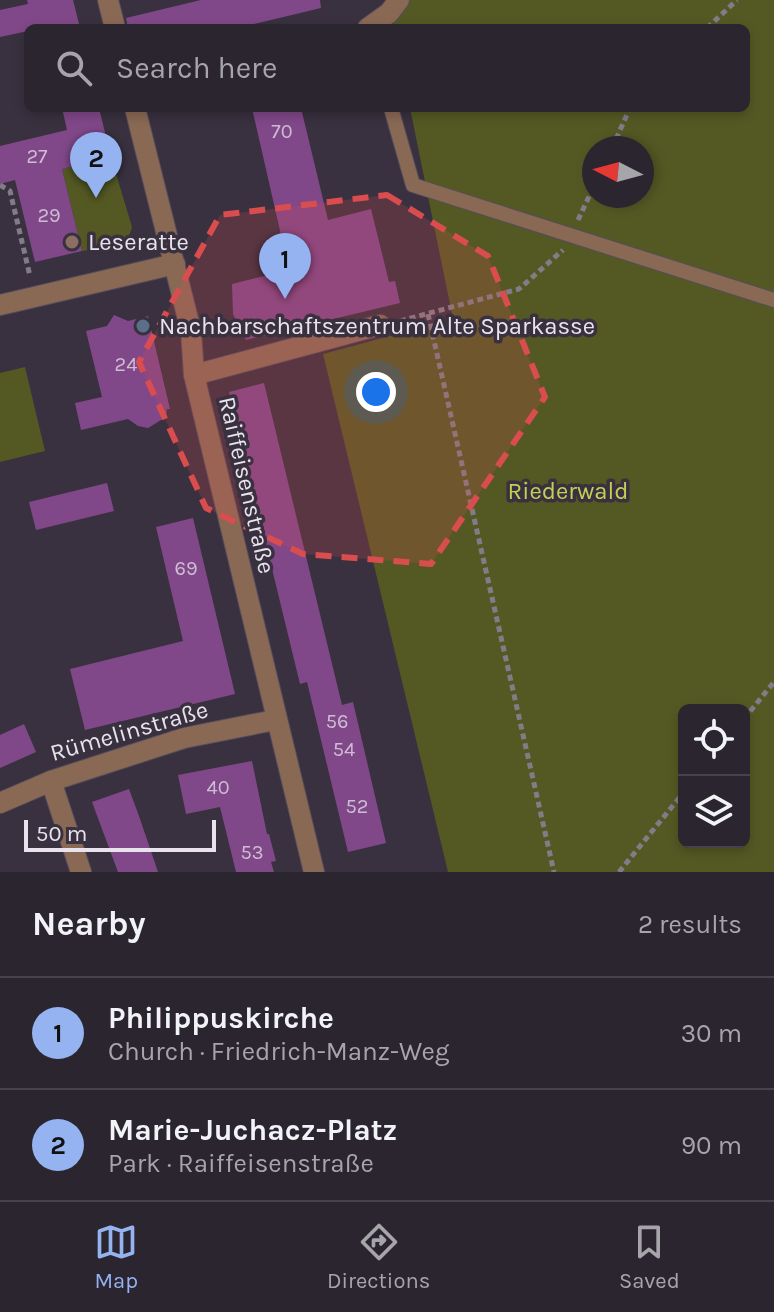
<!DOCTYPE html>
<meta charset="utf-8">
<style>
:root{--surface:#2b252f;--page:#37313b;--text:#f1f3f6;--muted:#a6a5aa;--line:#47424b;--accent:#95b2f1}
body{margin:0;font-family:Karla,sans-serif;background:var(--page);color:var(--text)}
.controls{position:absolute;right:24px;bottom:24px;display:grid;overflow:hidden;border-radius:12px;box-shadow:0 4px 12px #0003}
.controls button{width:72px;height:72px;display:grid;place-items:center;padding:0;border:0;border-bottom:2px solid var(--line);background:var(--surface);color:var(--text);font:40px sans-serif}
.compass{position:absolute;left:582px;top:136px;width:72px;height:72px;border-radius:50%;background:var(--surface);box-shadow:0 4px 12px #0003;rotate:276deg}
.scale{position:absolute;left:24px;bottom:20px;width:192px;box-sizing:border-box;padding-left:8px;border:4px solid #e8e3ec;border-top:0;font-size:22px;line-height:28px;white-space:nowrap;color:#e8e3ec;-webkit-text-stroke:6px #39313f;paint-order:stroke}
.you{position:absolute;left:376px;top:392px;width:28px;height:28px;margin:-20px;border:6px solid #fff;border-radius:50%;background:#1a73e8;box-shadow:0 0 0 12px #1a73e833}
.badge{display:grid;place-items:center;width:52px;height:52px;border-radius:50%;background:var(--accent);color:#111;font-size:26px;font-weight:700}
.pin{position:absolute;translate:-50% -66px;filter:drop-shadow(0 2px 4px #0008)}
.pin::after{content:'';position:absolute;top:42px;width:28px;height:24px;background:inherit;clip-path:polygon(0 0,100% 0,50% 100%)}
.list{margin:0;padding:0;list-style:none}
h2{display:flex;justify-content:space-between;align-items:center;height:104px;margin:0;padding:0 32px;font-size:34px}
h2 small{font-size:26px;font-weight:400;color:var(--muted)}
.list li{display:grid;grid-template-columns:52px 1fr auto;gap:24px;align-items:center;box-sizing:border-box;height:112px;padding:0 32px;border-top:2px solid var(--line)}
.list b{display:block;font-size:30px;white-space:nowrap}
.list p{margin:0;font-size:26px;white-space:nowrap;color:var(--muted)}
.list em{font-size:26px;font-style:normal;color:var(--muted)}
.icon{flex:none;width:44px;height:44px;fill:none;stroke:currentColor;stroke-width:2;stroke-linecap:round;stroke-linejoin:round}
.map{position:relative;flex:none;width:774px;height:872px;overflow:hidden}
.search{position:absolute;background:var(--surface);box-shadow:0 4px 12px #0003;left:24px;right:24px;top:24px;height:88px;display:flex;align-items:center;gap:20px;box-sizing:border-box;padding:0 28px;border-radius:12px;color:var(--muted);font-size:30px}
.sheet{height:328px;background:var(--surface)}
nav{display:flex;justify-content:space-around;align-items:center;box-sizing:border-box;height:112px;border-top:2px solid var(--line);background:var(--surface);font-size:22px;color:var(--muted)}
nav a{display:grid;justify-items:center;gap:4px}
nav .on{color:var(--accent)}
.map>svg:first-child{display:block}
.green{fill:#545924;fill-rule:evenodd}
.building{fill:#814889}
.lines{fill:none;stroke-linecap:round;stroke-linejoin:round}
.lane-casing{stroke:#554d5b;stroke-width:16}
.street-casing{stroke:#554d5b;stroke-width:22}
.path{stroke:#837c88;stroke-width:5;stroke-dasharray:6 4;stroke-linecap:butt}
.lane{stroke:#8a6954;stroke-width:14}
.street{stroke:#8a6954;stroke-width:20}
.marked{fill:#da4d4f;fill-opacity:0.2;stroke:#da4d4f;stroke-width:6;stroke-dasharray:16 10;stroke-linejoin:round}
.education-dot{fill:#8d6e63;stroke:#39313f;stroke-width:3}
.service-dot{fill:#5c6f8a;stroke:#39313f;stroke-width:3}
.labels{text-anchor:middle;stroke-width:7;stroke-linejoin:round;paint-order:stroke}
.number-label{font-size:20px;fill:#cebcd3}
.poi-label{font-size:24px;fill:#e8e3ec;stroke:#39313f;text-anchor:start}
.street-label{font-size:24px;fill:#e8e3ec;stroke:#39313f}
.park-label{font-size:24px;fill:#c3d054;stroke:#39313f}
</style>
<div class="map">
<svg width="774" height="872" viewBox="0 0 774 872">
<rect width="100%" height="100%" fill="#39313f"/>
<g class="green">
<path d="M395,0H774V872H448L323,354L453,319L410,108H746V28H394L390,5ZM594,148H642V196H594ZM684,710H744V842H684Z"/>
<path d="M111,157L132,227C127,251 102,248 82,251L62,169Z"/>
<path d="M25,367L45,451L0,462V373Z"/>
</g>
<g class="building">
<path d="M27,0H73L80,28H28V31L0,37V10L28,4Z"/>
<path d="M201,0H320L321,8L237,28H128L126,18Z"/>
<path d="M62,108H99L111,157L62,169L82,251L35,262L15,180L0,184V146L67,130Z"/>
<path d="M252,108H301L328,220L371,209L389,282L395,281L400,303L246,340L233,314L232,284L289,270Z"/>
<path d="M114,315L128,321L148,316L170,409H167L166,417L148,428L138,426L128,419L81,430L75,403L102,397L86,331L107,326Z"/>
<path d="M264,383L342,705L353,702L386,843L348,852L307,682L300,684L229,392Z"/>
<path d="M107,483L114,511L36,530L29,502Z"/>
<path d="M193,518L235,694L85,730L70,669L183,641L156,527Z"/>
<path d="M24,724L36,752L0,768V735Z"/>
<path d="M252,761L267,834H269L276,861L271,862L274,872H236L220,807L186,814L178,775Z"/>
<path d="M129,789L139,816L158,872H118L92,802Z"/>
</g>
<g class="lines">
<g class="lane-casing">
<path id="lane" d="M391,108L413,185L774,300"/>
</g>
<g class="street-casing">
<g id="street">
<path d="M108,0L115,28"/>
<path d="M368,28L389,13L399,0"/>
<path d="M135,108L191,331L194,375L314,872"/>
<path d="M0,305L175,264"/>
<path d="M194,375L380,325"/>
<path d="M51,781L81,872"/>
<path d="M0,803L51,781L184,738L275,720"/>
</g>
</g>
<g class="path">
<path d="M707,28L737,0"/>
<path d="M612,148L630,108"/>
<path d="M0,185L10,191L30,276"/>
<path d="M578,220L594,186"/>
<path d="M428,314L554,872"/>
<path d="M400,321L519,289L563,250"/>
<path d="M744,719L774,682"/>
<path d="M619,872L684,792"/>
</g>
<use href="#lane" class="lane"/>
<use href="#street" class="street"/>
</g>
<path class="marked" d="M387,195L488,256L545,397L431,564L303,554L206,508L139,362L220,215Z"/>
<circle class="education-dot" cx="72" cy="242" r="8"/>
<circle class="service-dot" cx="143" cy="326" r="8"/>
<g class="labels">
<g class="number-label">
<text x="282" y="138">70</text>
<text x="37" y="163">27</text>
<text x="49" y="222">29</text>
<text x="126" y="371">24</text>
<text x="186" y="575">69</text>
<text x="337" y="728">56</text>
<text x="344" y="756">54</text>
<text x="218" y="794">40</text>
<text x="357" y="813">52</text>
<text x="252" y="859">53</text>
</g>
<g class="poi-label">
<text x="88" y="250">Leseratte</text>
<text x="159" y="334">Nachbarschaftszentrum Alte Sparkasse</text>
</g>
<g class="street-label">
<text transform="translate(247 485) rotate(77)" y="8">Raiffeisenstraße</text>
<text transform="translate(129 731) rotate(-16)" y="8">Rümelinstraße</text>
</g>
<g class="park-label">
<text x="568" y="499">Riederwald</text>
</g>
</g>
</svg>
<div class="controls">
<button><svg class="icon" aria-label="locate" viewBox="0 0 24 24"><circle cx="12" cy="12" r="6"/><path d="M12 2v4M12 18v4M2 12h4M18 12h4"/></svg></button>
<button><svg class="icon" aria-label="layers" viewBox="0 0 24 24"><path d="M12 4l9 5-9 5-9-5zM3 14l9 5 9-5"/></svg></button>
</div>
<svg class="compass" viewBox="-18 -18 36 36"><path d="M0-13l5 13h-10z" fill="#e53935"/><path d="M0 13l5-13h-10z" fill="#a6a5aa"/></svg>
<div class="scale">50 m</div>
<div class="you"></div>
<div class="pin badge" style="left:285px;top:299px">1</div>
<div class="pin badge" style="left:96px;top:198px">2</div>
<div class="search"><svg class="icon" aria-label="search" viewBox="0 0 24 24"><circle cx="10" cy="10" r="6"/><path d="M15 15l6 6"/></svg>Search here</div>
</div>
<section class="sheet">
<h2>Nearby<small>2 results</small></h2>
<ul class="list">
<li><span class="badge">1</span><div><b>Philippuskirche</b><p>Church · Friedrich-Manz-Weg</p></div><em>30 m</em></li>
<li><span class="badge">2</span><div><b>Marie-Juchacz-Platz</b><p>Park · Raiffeisenstraße</p></div><em>90 m</em></li>
</ul>
</section>
<nav>
<a class="on"><svg class="icon" aria-label="map" viewBox="0 0 24 24"><path d="M3 6l6-2 6 2 6-2v14l-6 2-6-2-6 2zM9 4v14M15 6v14"/></svg>Map</a>
<a><svg class="icon" aria-label="directions" viewBox="0 0 24 24"><path d="M12 3l9 9-9 9-9-9zM9 14v-3h6M13 9l2 2-2 2"/></svg>Directions</a>
<a><svg class="icon" aria-label="saved" viewBox="0 0 24 24"><path d="M7 4h10v16l-5-4-5 4z"/></svg>Saved</a>
</nav>
